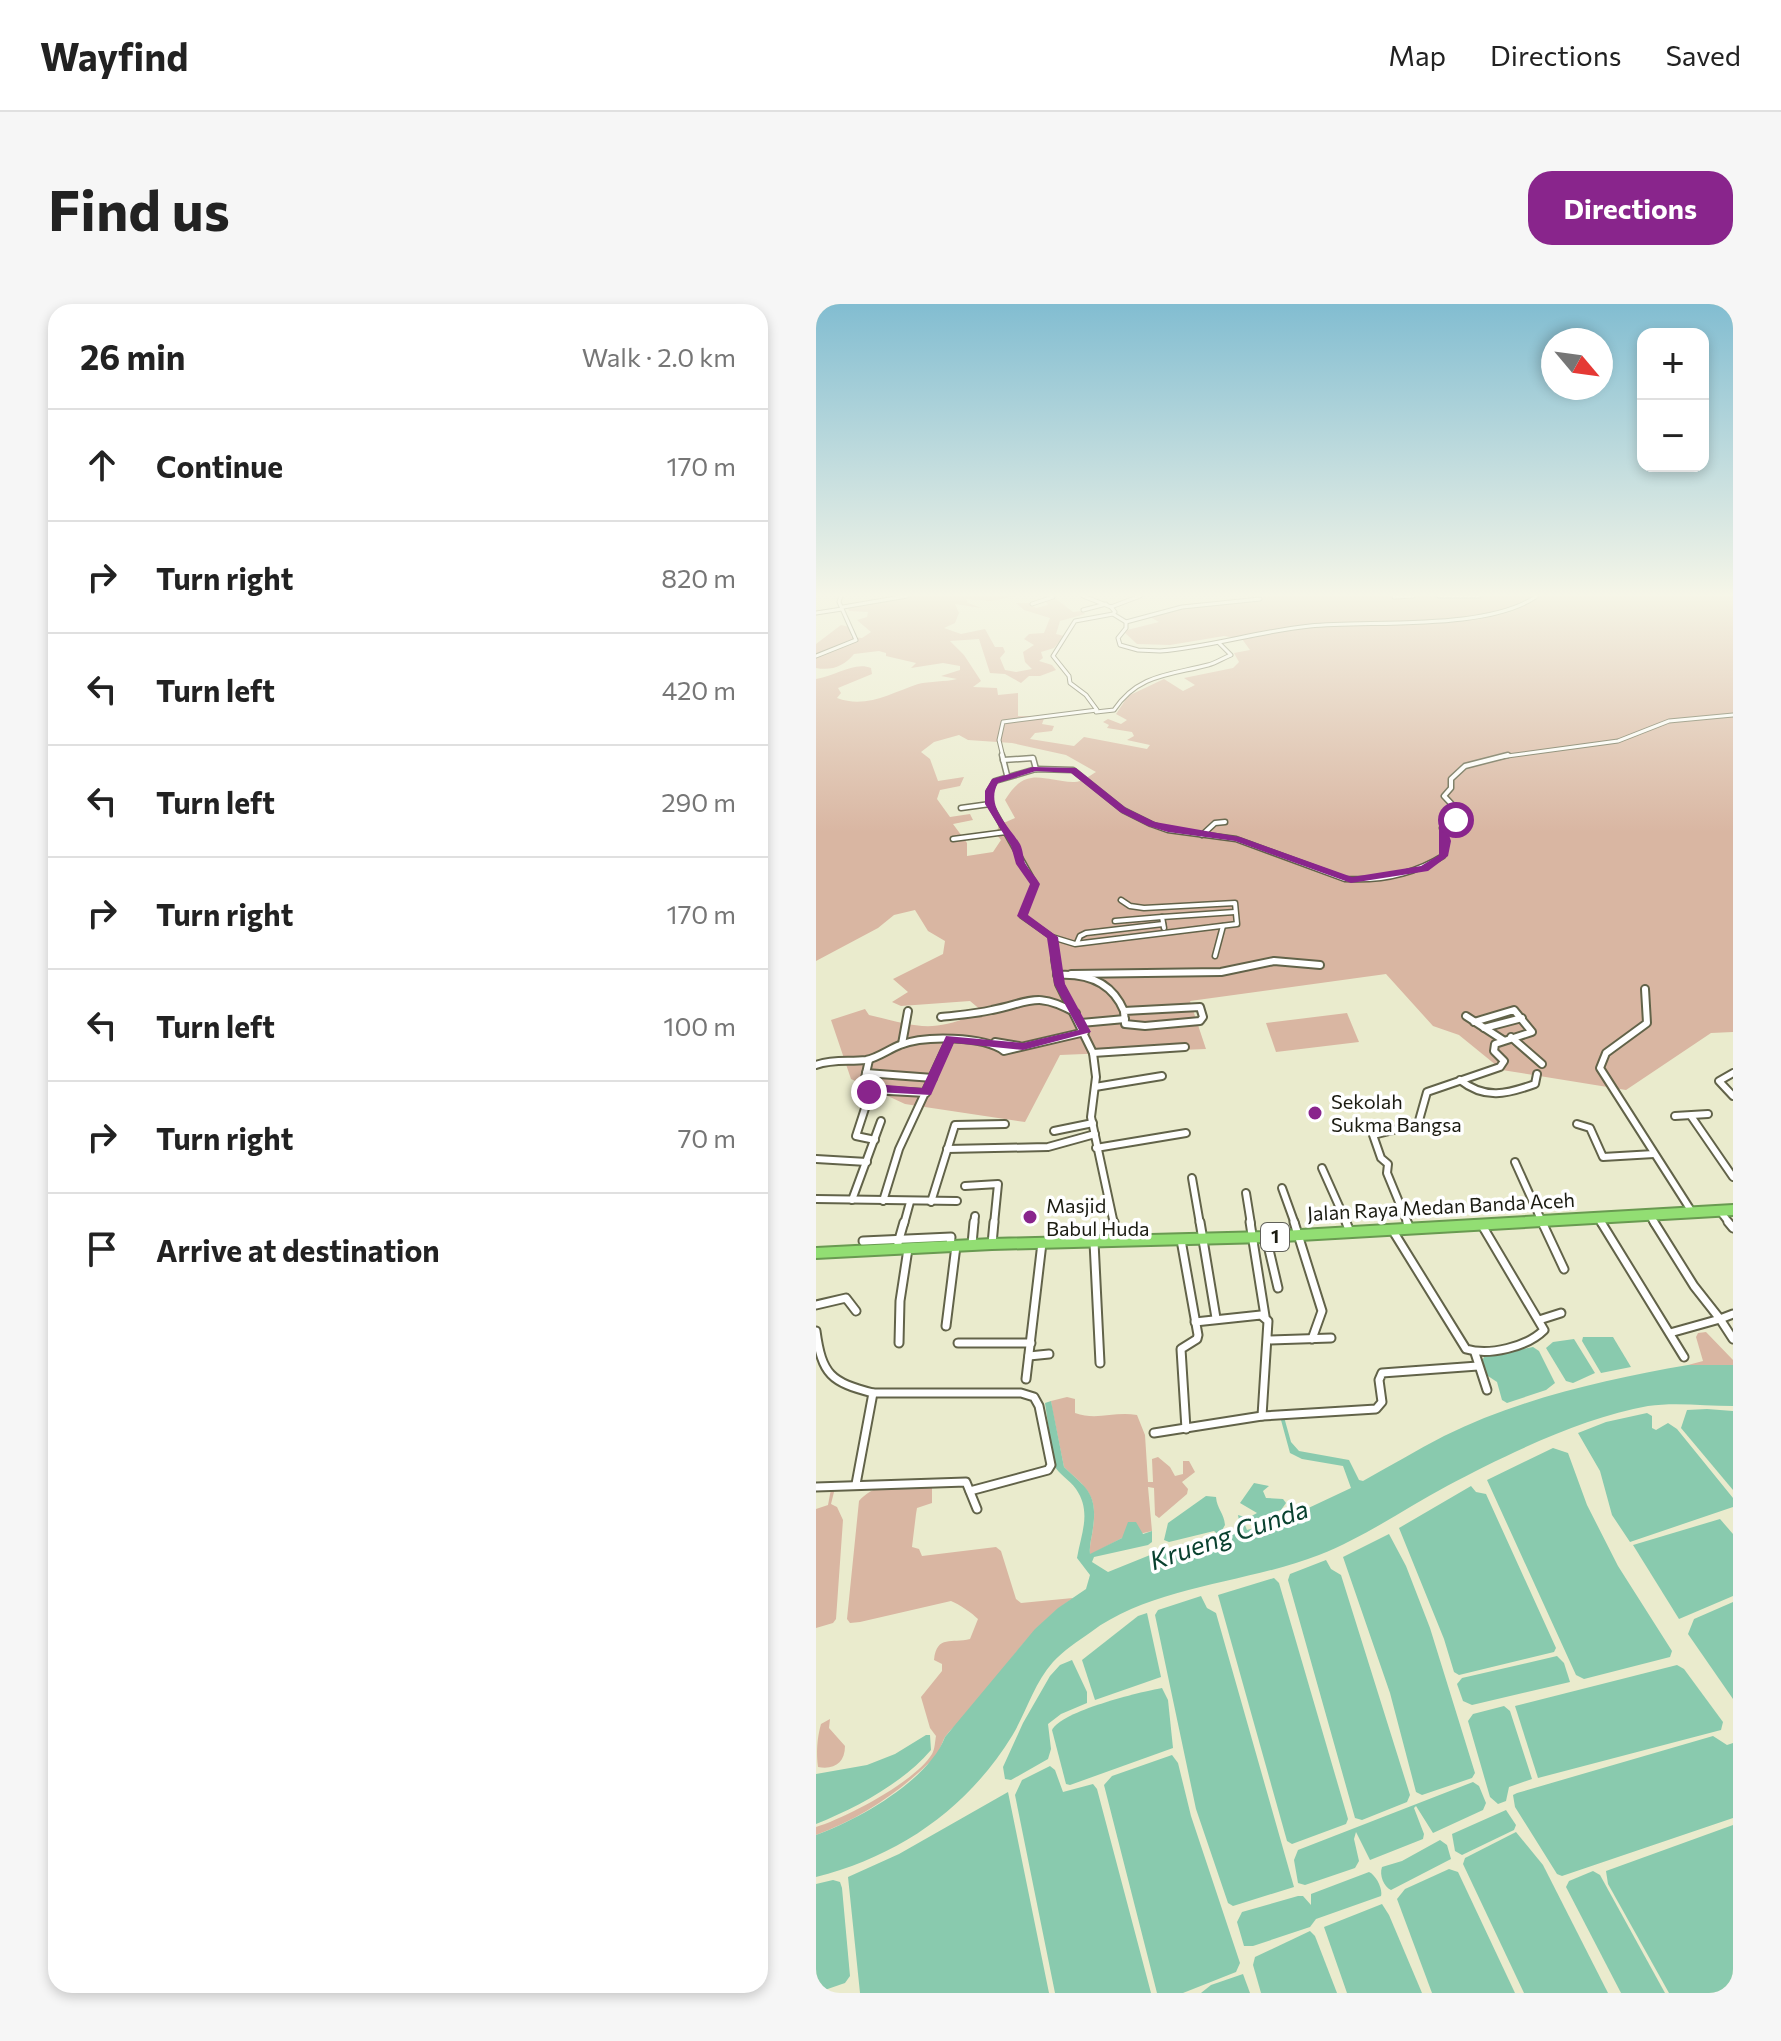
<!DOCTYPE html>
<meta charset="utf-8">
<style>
:root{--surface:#fff;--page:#f6f6f6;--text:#222;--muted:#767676;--line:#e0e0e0;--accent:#89258c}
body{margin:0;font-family:Commissioner,sans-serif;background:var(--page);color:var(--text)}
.controls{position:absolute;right:24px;top:24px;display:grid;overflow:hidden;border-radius:16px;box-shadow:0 4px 12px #0003}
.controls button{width:72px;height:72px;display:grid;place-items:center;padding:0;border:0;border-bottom:2px solid var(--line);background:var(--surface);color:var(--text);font:40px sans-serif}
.compass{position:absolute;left:725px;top:24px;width:72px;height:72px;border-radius:50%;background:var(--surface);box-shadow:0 4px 12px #0003;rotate:119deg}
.stop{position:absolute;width:24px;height:24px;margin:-18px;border:6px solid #89258c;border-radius:50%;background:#fff}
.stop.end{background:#89258c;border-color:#fff;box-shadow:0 2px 8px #0008}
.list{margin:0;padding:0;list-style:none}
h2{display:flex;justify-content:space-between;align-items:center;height:104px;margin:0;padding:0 32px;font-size:34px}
h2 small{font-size:26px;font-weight:400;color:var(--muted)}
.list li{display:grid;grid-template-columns:52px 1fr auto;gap:24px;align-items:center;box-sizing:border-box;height:112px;padding:0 32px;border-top:2px solid var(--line)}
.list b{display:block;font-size:30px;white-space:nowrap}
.list em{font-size:26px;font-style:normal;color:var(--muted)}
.icon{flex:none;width:44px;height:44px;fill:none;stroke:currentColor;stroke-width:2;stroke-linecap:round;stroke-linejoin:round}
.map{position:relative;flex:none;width:917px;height:1689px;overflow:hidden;border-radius:24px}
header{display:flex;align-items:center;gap:48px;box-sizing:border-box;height:112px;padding:0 40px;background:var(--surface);border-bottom:2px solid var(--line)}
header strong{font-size:38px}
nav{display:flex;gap:44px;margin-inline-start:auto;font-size:28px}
.intro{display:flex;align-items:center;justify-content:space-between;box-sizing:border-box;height:192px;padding:0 48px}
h1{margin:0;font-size:56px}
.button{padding:20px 36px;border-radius:24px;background:var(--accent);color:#fff;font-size:28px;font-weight:700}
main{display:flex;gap:48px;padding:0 48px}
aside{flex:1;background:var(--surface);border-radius:24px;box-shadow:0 4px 12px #0003}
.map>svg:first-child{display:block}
.green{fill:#d9b6a2;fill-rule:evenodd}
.water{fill:#89caae}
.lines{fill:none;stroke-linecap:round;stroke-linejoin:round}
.street-far3-casing{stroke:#626349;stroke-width:5}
.street-far2-casing{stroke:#626349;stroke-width:7}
.street-far1-casing{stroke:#626349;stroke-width:10}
.street-casing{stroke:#626349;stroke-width:11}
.highway-casing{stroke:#699a51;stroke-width:4}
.street-far3{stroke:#fff;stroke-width:3}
.street-far2{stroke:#fff;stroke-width:4}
.street-far1{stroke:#fff;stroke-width:6}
.street{stroke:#fff;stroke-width:7}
.highway{fill:#92de73;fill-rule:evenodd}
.route{fill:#89258c}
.poi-dot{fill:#89258c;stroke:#fff;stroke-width:3}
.labels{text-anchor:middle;stroke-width:7;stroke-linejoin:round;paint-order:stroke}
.shield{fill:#fff;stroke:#606059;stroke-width:2}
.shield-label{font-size:18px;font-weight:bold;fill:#1c1c12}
.poi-label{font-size:20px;fill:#1c1c12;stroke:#fff;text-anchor:start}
.street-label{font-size:20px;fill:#1c1c12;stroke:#fff}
.near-water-label{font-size:26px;font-style:italic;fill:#09412f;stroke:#fff}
</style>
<header>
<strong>Wayfind</strong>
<nav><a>Map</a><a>Directions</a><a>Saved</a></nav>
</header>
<div class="intro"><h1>Find us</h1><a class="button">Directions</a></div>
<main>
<aside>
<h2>26 min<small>Walk · 2.0 km</small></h2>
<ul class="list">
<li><svg class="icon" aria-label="ahead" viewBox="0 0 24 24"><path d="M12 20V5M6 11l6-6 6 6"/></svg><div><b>Continue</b></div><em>170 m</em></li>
<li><svg class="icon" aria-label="right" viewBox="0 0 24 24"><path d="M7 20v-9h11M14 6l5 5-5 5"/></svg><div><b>Turn right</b></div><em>820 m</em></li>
<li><svg class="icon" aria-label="left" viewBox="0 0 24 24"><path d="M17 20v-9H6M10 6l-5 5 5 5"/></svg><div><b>Turn left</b></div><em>420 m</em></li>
<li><svg class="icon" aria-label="left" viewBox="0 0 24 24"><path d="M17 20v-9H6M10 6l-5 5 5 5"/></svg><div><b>Turn left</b></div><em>290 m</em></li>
<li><svg class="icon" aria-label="right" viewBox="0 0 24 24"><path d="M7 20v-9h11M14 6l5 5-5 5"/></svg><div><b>Turn right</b></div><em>170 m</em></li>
<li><svg class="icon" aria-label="left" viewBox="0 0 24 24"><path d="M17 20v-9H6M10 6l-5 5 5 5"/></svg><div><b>Turn left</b></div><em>100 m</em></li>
<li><svg class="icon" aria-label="right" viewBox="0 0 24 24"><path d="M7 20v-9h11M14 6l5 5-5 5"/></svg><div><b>Turn right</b></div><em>70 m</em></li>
<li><svg class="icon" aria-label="arrive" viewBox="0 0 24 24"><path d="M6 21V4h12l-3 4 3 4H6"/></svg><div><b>Arrive at destination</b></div></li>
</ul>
</aside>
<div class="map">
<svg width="917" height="1689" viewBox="0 0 917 1689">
<rect width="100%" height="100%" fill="#eaebcd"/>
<g class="green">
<path d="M89,292H200L175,297L150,295L152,299L165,304L139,300L143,309L139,319L128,324L145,330L169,325L179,343H187L189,348L184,354L189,366L200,368L216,365L209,358L207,348L218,341L208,335L213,330L228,329L234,314L208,306L200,299H213L220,304L232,301L229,296L240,295L257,308L266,307L269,310L244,317L240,330L248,332L238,344L225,348L227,354L223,357L236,361L240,366L224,372H213L205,379L189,370L174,369L163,335L134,337L148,351L165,377L157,383L181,384L182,391L202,389V412H229L226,420L238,422L236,427L219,429L214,435L258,442L268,433L331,445L334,441L311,436L318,432L316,428L291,424L293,421L287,418L292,415L305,420L311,416L300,410L312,392L348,375L367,387L379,381L368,374L417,364L423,358L418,349L434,346L426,335L408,332L354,341L321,340L307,327L343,318L334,313L363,303L456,292H917V728L895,729L810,786L686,766L643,731L617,722L570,670L374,697L390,745L244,751L209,818L89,800L35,775L15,716L49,705L53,711C103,723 117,730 166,707L154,697L85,702L76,698L92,688L77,675L127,650L129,637L112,627L99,606L78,611L62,624L0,657V375C19,372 39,357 55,364L56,370L22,384L25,389L21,394C50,405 75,389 102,380C114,377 129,378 141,375L125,372L144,366V362L127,359L95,364L100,359L70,352V349L63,347L38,350C28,362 16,367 0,364V340L25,321L34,323L35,333L46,334L55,328L41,316L51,313L52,308L33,307L32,304ZM143,431L152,436L196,439L250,451L280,468C273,472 265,479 257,478C227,477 210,461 189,496L199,514L183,521L180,530L185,536L177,548L151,552V539L137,520L157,516L154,510L134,513L121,495L124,486L144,482L148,473L122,477L114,455L105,448L118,438Z"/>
<path d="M531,709L543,738L460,748L450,719Z"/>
<path d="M890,1028L917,1056V1061H872L887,1057L880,1033L882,1029Z"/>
<path d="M251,1093L259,1095V1109C281,1117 298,1107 321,1111L329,1131L332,1178H337L336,1155L342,1153L354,1163L359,1172L367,1170V1157H373L379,1168L366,1178L372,1185L371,1190L343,1214L339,1211L338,1184L332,1183L336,1227L306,1234L274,1251C273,1241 276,1233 277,1224C282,1190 270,1184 248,1163L236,1104L235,1097Z"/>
<path d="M116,1180V1199L101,1204L100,1210L96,1243L103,1245L106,1252L180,1243L185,1247L200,1295L205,1299L257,1294C216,1321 189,1364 158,1402C150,1413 137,1422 129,1433C125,1440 124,1448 117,1455C84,1488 44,1515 0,1531V1523C30,1514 100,1477 116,1450C119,1445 119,1437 120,1432L114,1424L105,1393L126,1367V1360L118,1356C121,1330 136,1340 154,1335L162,1315C156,1309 143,1300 135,1297L44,1318L34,1319L31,1315L43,1197C60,1176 92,1181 116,1180Z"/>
<path d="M19,1184L15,1200L21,1203L27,1216L20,1315L17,1319L0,1324V1205L12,1201L15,1185Z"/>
<path d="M14,1415L13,1424L29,1442C29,1459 18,1466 2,1463C0,1449 1,1434 5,1420Z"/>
</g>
<g class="water">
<path d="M767,1033H797L815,1063L785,1069L766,1037Z"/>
<path d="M758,1035L779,1069L757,1079L750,1077L730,1044L737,1038Z"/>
<path d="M717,1043L723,1047L739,1079L730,1086L691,1099L686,1096L681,1078L669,1070L666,1057L668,1053Z"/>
<path d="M872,1061H917V1102C890,1102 859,1098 832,1102C768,1113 689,1151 631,1182C588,1205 549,1233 503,1251C432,1279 337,1282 275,1328C262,1337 247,1347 237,1358C218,1379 210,1409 196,1432C151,1505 83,1552 0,1573V1531C42,1516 113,1476 129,1433L219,1325L242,1304L270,1285L274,1271L261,1254C265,1230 276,1208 260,1185C253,1175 243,1171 238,1161L229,1099L235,1097L248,1163C270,1184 282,1189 277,1224C276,1233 273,1241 274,1250L306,1234L312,1218H320L327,1230L336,1227V1238L332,1241L278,1253L276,1258L292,1268L344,1247L405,1233L398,1227L353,1238L348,1236L352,1219L390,1192L400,1193C401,1205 408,1209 409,1221L405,1228L415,1231L425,1228L422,1211L432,1214L441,1209L424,1199L438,1179L453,1182L447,1187L450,1194L467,1195L470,1199L465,1206L428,1219L431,1226L469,1215L535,1184L527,1162L486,1155L474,1149L465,1116L468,1113L475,1138L483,1147L533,1156L543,1176L547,1177C574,1162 601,1146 628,1132C703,1095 790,1075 872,1061Z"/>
<path d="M891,1105L917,1107V1186L865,1124L871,1106Z"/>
<path d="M831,1109L836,1112V1124L840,1126L852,1119L861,1125L917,1194V1203L814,1238L796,1211L784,1167L762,1129L790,1118Z"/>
<path d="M737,1144L752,1149L771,1201L802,1262L856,1347L854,1353L768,1375L760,1371L671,1176Z"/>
<path d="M655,1182L660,1188L670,1190L740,1344L738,1348L643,1371L638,1368L628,1335L583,1224Z"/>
<path d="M904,1215L917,1230V1292L863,1315L817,1241Z"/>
<path d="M573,1230L590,1262L614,1324L659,1469L656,1474L606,1491L600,1488L574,1389L527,1253Z"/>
<path d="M510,1256L515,1265L525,1271L594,1491L591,1498L546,1516L539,1514L472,1276L474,1270Z"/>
<path d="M458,1274L463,1279L532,1515L530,1520L476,1540L471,1537L402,1291Z"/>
<path d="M385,1292L391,1304L400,1309L478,1583L417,1602L412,1599L380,1505L339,1311L342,1306Z"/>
<path d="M917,1298V1395L872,1330L878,1315Z"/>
<path d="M331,1309L345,1373L279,1396L266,1356L322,1312Z"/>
<path d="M741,1352L748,1359L754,1378L656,1401L647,1397L641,1380L646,1374Z"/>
<path d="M256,1356L271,1388V1399L245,1410L232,1420L235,1445L232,1455L195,1476L189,1475L187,1463L207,1419L234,1372L244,1361Z"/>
<path d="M861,1361L868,1365L907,1418L905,1426L722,1474L699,1402Z"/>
<path d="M346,1384L352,1396L357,1444L254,1481L250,1480L236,1426C245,1407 324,1388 346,1384Z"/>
<path d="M688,1402L694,1407L716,1475L693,1483L690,1497L682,1500L674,1493L652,1417L657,1410Z"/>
<path d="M110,1431H114L115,1446C87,1479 40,1504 0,1520V1470L51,1461L79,1450Z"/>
<path d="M897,1432L911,1441L917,1439V1514L746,1572L741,1570L699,1503L697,1491L701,1489Z"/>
<path d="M356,1451L362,1459L375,1512L424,1659L420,1668L367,1689H341L288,1481L296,1472Z"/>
<path d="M234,1462L239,1466L247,1488L277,1480L281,1485L335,1689H239L199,1491L206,1476Z"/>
<path d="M657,1478L663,1482L670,1499L667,1506L617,1529L600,1502L598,1504L608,1530L607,1535L554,1556L540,1528L538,1535L543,1557L539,1564L489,1581L482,1579L478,1556L482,1546Z"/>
<path d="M192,1488L233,1689H44L32,1573L83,1550Z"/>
<path d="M690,1506L700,1521L698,1526L646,1551L639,1547L636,1530Z"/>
<path d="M917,1521V1689H853L792,1580L790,1567Z"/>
<path d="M700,1528L727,1561L792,1689H708L647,1560L649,1554Z"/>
<path d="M624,1536L631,1541L635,1555L575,1586C568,1583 563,1571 566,1563L586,1557Z"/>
<path d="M633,1565L642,1568L699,1689H616L581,1595L589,1585Z"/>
<path d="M777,1567L784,1571L849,1689H805L750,1583L753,1577Z"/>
<path d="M553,1568C560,1571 567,1585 565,1592L500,1615L494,1623L437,1642H428L421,1618L426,1608L482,1592H487L495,1601V1590Z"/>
<path d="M17,1576L24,1578L26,1584L34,1672L29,1679L0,1689V1580Z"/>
<path d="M566,1600L573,1611L606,1689H531L508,1623Z"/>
<path d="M494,1627L499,1632L521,1689H445L437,1661L439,1653Z"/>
<path d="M427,1670L434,1689H385L395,1681Z"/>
</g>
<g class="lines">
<g class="street-far3-casing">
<g id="street-far3">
<path d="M267,292L295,303"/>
<path d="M623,292H663"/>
<path d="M578,293L597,292"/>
<path d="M216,300L237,293"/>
<path d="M27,303L91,292"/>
<path d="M267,306L290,300"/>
<path d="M0,309L26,305"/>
<path d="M297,310L310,318V324L302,334L304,341L322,346L344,347C395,343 443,327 494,322C556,316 671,327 721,292"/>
<path d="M310,318L366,303L444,295"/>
<path d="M0,352L40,336L23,298L25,292"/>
<path d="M280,408L298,406C322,370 354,371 392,361C400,359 407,354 415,351L403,339"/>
<path d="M187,453L183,436L187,418L281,406L270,391L254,379L253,372L237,352L259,317L297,310L299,308L295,303L324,292"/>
<path d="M684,453L802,437L853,417L917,411"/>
</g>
</g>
<g class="street-far2-casing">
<g id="street-far2">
<path d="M186,451L191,471"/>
<path d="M187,456L217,454L220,465"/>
<path d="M145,504L174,500"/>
<path d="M386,531L399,519L409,518"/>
<path d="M137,535L190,528"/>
<path d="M299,617L346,613"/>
<path d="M348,624L346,613L419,608"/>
<path d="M236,633L259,640L421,620L419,599L328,604L314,602L305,596"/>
<path d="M261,639L264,632L270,629L347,620"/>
<path d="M399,652L407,622"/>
<path d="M240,657L236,633L206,612L219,580L174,500L173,487L179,477L220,465L257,466L307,506L335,520L352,526L420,535L529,575C563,577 598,570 627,552L630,537L626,524L646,511L628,492L635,484V475L649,462L692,451"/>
<path d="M456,657H462"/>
</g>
</g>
<g class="street-far1-casing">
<g id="street-far1">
<path d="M239,655L243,680L277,749L280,773L275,813L298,920"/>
<path d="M255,670L405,668L458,657L504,661"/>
<path d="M241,671C271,669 296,678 308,707"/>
<path d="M829,685L831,719L790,749L784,764L876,908"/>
<path d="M384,703L387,713L384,717L329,722L309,720L308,707Z"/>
<path d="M650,712L687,736"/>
<path d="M125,713C142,711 159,710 176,706C215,698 221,687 260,709"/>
<path d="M265,719L309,715"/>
<path d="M668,724L706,714"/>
<path d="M695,733L726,760"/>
<path d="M179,738L203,742"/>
<path d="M86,740L92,707"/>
<path d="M277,749L369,743"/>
<path d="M53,756L48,778L55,786"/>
<path d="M0,761C17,755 33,758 50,756C62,754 73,745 84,741C108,731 168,732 188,747L269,728"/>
<path d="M50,769L117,774"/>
<path d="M917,769L903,777L917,792"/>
<path d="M644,776C669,796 691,790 719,780L721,770"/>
<path d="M279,783L346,772"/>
<path d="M859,812L892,810"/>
<path d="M875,812L917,873"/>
<path d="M761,820L774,824L787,853L838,850"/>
<path d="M238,827L277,819"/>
<path d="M59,836L40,832L55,786L110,789"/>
<path d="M280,844L370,829"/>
<path d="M131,845L232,843L279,830"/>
<path d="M0,855L51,858"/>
<path d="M699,858L727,920"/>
<path d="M506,864L531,920"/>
<path d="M376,874L384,920"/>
<path d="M149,882L182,880L178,920"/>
<path d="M466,884L479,920"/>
<path d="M430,889L435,920"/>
<path d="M0,895L141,897"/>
<path d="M36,896L65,817"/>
<path d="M67,897L83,845L134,735"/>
<path d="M115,898L139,821L189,820"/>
<path d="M904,907L914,920"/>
<path d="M834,912L839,920"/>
<path d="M782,913L786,920"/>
<path d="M88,920L94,898"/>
<path d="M158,920L159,912"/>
<path d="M592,920L571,869L572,860L565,854L557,831L602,820L611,788L684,763L688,757L678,747L679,740L716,728L698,706L658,718"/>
</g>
</g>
<g class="street-casing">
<g id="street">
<path d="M298,918L302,937"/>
<path d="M384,918L400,1014"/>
<path d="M434,918L449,1012"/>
<path d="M478,918L506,1007L496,1035"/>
<path d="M530,918L534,928"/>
<path d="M591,918L594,925"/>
<path d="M726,918L748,965"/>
<path d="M785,918L868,1053"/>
<path d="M838,918L878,982L904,1015L854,1029"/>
<path d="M912,918L917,924"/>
<path d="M577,927L650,1045C673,1052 711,1043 728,1026L667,923"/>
<path d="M450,933L462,984"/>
<path d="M365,936L382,1031L381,1035L365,1045L370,1125"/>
<path d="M47,937L135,933L134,942"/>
<path d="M278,938L284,1059"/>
<path d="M82,939L88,918"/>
<path d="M156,940L158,918"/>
<path d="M176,940L178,918"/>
<path d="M0,1001L30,994L40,1007"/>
<path d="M917,1010L904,1015L917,1035"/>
<path d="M723,1016L745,1009"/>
<path d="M379,1018L445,1011L452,1017L446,1112"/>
<path d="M130,1022L140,942"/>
<path d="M0,1027C6,1071 15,1078 57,1089L40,1180"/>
<path d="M452,1036L515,1034"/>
<path d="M83,1039L84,997L92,945"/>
<path d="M142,1039H215"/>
<path d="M659,1049L671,1086"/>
<path d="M213,1052L233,1050"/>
<path d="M210,1075L226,939"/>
<path d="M57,1089H205L218,1093L223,1102L235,1161L232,1166L154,1187"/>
<path d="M338,1129L446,1112L560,1105L566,1098L563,1076L566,1069L662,1062"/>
<path d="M0,1183L150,1178L161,1205"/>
</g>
</g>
<g class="highway-casing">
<path id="highway" d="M917,901V911L450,938L176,945L0,954V944L176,935L450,928Z"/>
</g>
<use href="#street-far3" class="street-far3"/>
<use href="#street-far2" class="street-far2"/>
<use href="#street-far1" class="street-far1"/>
<use href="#street" class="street"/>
<use href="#highway" class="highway"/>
</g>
<linearGradient id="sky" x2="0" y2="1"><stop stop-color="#82bdd1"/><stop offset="0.55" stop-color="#f6f6e8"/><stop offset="1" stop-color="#f6f6e8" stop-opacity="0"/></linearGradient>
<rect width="917" height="529" fill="url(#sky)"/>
<path class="route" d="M217,463L260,464L310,504L339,518L424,533L536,573L605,562L623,551V522L637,514L645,516L631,525L635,537L632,552L612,567L535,579L419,537L352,528L332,522L304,508L255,469L220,467L182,479C169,502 193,522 204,540C207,546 207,553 209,559C213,566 220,573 224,580L212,611L242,633L249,680L275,728L207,746L138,739L115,791L61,788L49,791V785L59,780L106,784L130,732L207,739L263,726L238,680L231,634L201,612L214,580L200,560L195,542L169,500V487L176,475Z"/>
<g class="poi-dot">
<circle cx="499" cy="809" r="8"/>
<circle cx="214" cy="913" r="8"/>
</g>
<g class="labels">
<rect class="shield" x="445" y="919" width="28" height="28" rx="6"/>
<g class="shield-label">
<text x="459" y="939">1</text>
</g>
<g class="poi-label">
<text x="515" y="805">Sekolah<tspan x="515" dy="23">Sukma Bangsa</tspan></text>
<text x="230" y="909">Masjid<tspan x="230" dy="23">Babul Huda</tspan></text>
</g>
<g class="street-label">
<text transform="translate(625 903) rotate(-3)" y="7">Jalan Raya Medan Banda Aceh</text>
</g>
<g class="near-water-label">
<text transform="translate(413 1231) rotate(-19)" y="9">Krueng Cunda</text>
</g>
</g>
</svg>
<div class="controls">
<button>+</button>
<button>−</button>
</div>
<svg class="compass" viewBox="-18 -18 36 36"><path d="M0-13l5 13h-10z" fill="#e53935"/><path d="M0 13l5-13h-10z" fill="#767676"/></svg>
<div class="stop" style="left:640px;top:516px"></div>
<div class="stop end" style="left:53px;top:788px"></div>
</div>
</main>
